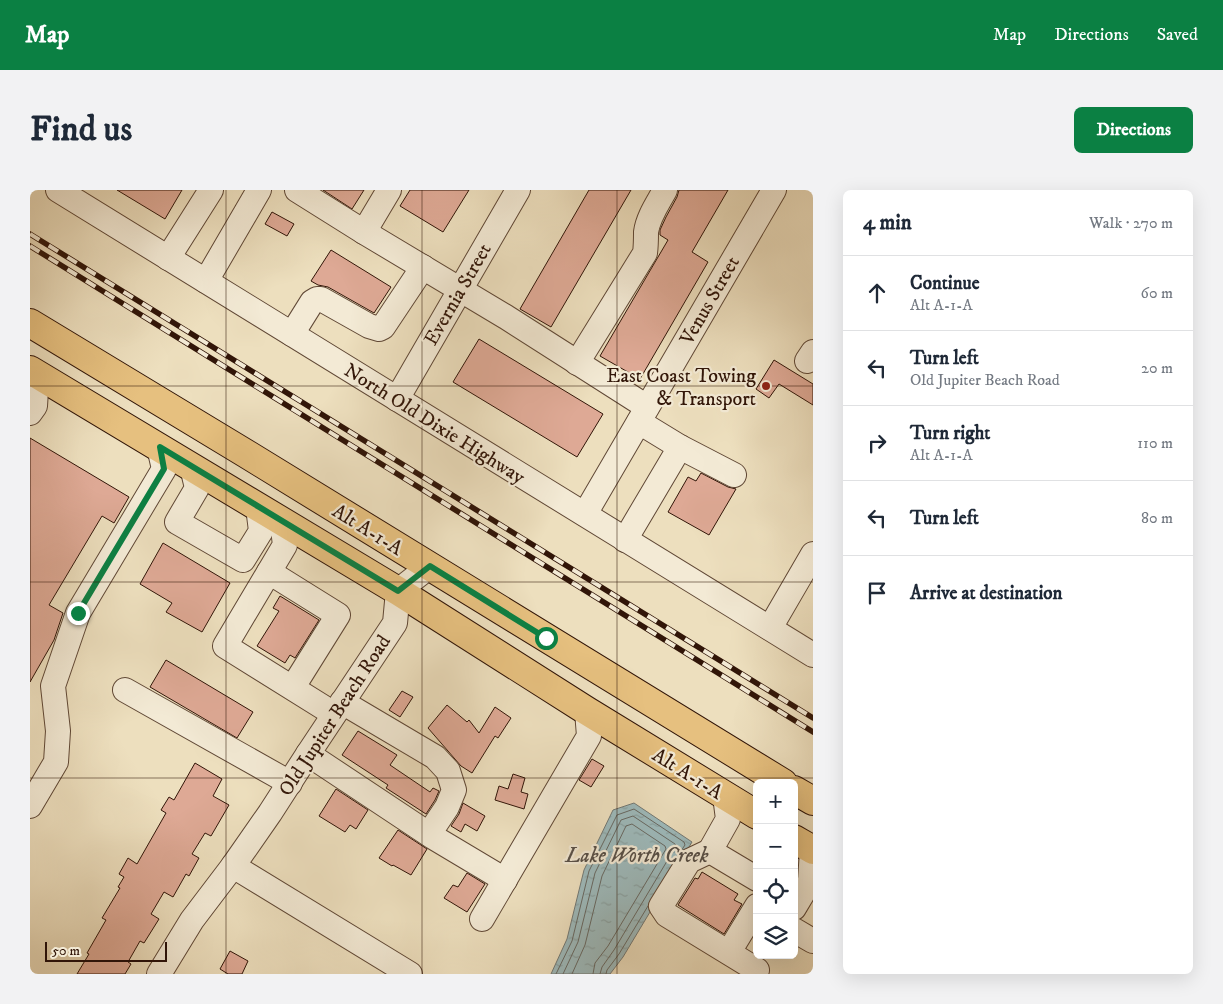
<!DOCTYPE html>
<meta charset="utf-8">
<style>
:root{--surface:#fff;--page:#f2f2f3;--text:#1f2937;--muted:#747a83;--line:#e0e1e3;--accent:#0b8043}
body{margin:0;font-family:"IM FELL DW Pica",serif;background:var(--page);color:var(--text)}
.controls{position:absolute;right:15px;bottom:15px;display:grid;overflow:hidden;border-radius:8px;box-shadow:0 5px 20px #0002}
.controls button{width:45px;height:45px;display:grid;place-items:center;padding:0;border:0;border-bottom:1px solid var(--line);background:var(--surface);color:var(--text);font:25px sans-serif}
.scale{position:absolute;left:15px;bottom:12px;width:122px;box-sizing:border-box;padding-left:5px;border:2px solid #311508;border-top:0;font-size:14px;line-height:18px;white-space:nowrap;color:#311508;-webkit-text-stroke:4px #f3ead5;paint-order:stroke}
.stop{position:absolute;width:15px;height:15px;margin:-11px;border:4px solid #0b8043;border-radius:50%;background:#fff}
.stop.end{background:#0b8043;border-color:#fff;box-shadow:0 1px 5px #0008}
.list{margin:0;padding:0;list-style:none}
h2{display:flex;justify-content:space-between;align-items:center;height:65px;margin:0;padding:0 20px;font-size:21px}
h2 small{font-size:16px;font-weight:400;color:var(--muted)}
.list li{display:grid;grid-template-columns:32px 1fr auto;gap:15px;align-items:center;box-sizing:border-box;height:75px;padding:0 20px;border-top:1px solid var(--line)}
.list b{display:block;font-size:19px;white-space:nowrap}
.list p{margin:0;font-size:16px;white-space:nowrap;color:var(--muted)}
.list em{font-size:16px;font-style:normal;color:var(--muted)}
.icon{flex:none;width:28px;height:28px;fill:none;stroke:currentColor;stroke-width:2;stroke-linecap:round;stroke-linejoin:round}
.map{position:relative;flex:none;width:783px;height:784px;overflow:hidden;border-radius:8px}
header{display:flex;align-items:center;gap:30px;box-sizing:border-box;height:70px;padding:0 25px;background:var(--accent);color:#fff}
header strong{font-size:24px}
nav{display:flex;gap:28px;margin-inline-start:auto;font-size:18px}
.intro{display:flex;align-items:center;justify-content:space-between;box-sizing:border-box;height:120px;padding:0 30px}
h1{margin:0;font-size:35px}
.button{padding:12px 22px;border-radius:8px;background:var(--accent);color:#fff;font-size:18px;font-weight:700}
main{display:flex;gap:30px;padding:0 30px}
aside{flex:1;background:var(--surface);border-radius:8px;box-shadow:0 5px 20px #0002}
.map>svg:first-child{display:block}
.water{fill:url(#water-ripples);stroke:#727874}
.lines{fill:none;stroke-linecap:round;stroke-linejoin:round}
.shore{stroke:#676862;stroke-width:1}
.building{fill:#dea995;stroke:#311508}
.minor-casing{stroke:#604836;stroke-width:26}
.major-casing{stroke:#311508;stroke-width:30}
.minor{stroke:#f3ead5;stroke-width:24}
.major{stroke:#e6c07f;stroke-width:28}
.rail-casing{stroke:#311508;stroke-width:5.5}
.rail{stroke:#f3ead5;stroke-width:4;stroke-dasharray:11;stroke-linecap:butt}
.route{stroke:#0b8043;stroke-width:6}
.grid{fill:none;stroke:#311508;stroke-width:1;stroke-opacity:0.55}
.poi-dot{fill:#8f2418;stroke:#f3ead5;stroke-width:2}
.labels{text-anchor:middle;stroke-width:4.5;stroke-linejoin:round;paint-order:stroke}
.street-label{font-size:20px;fill:#311508;stroke:#f3ead5}
.poi-label{font-size:20px;fill:#311508;stroke:#f3ead5;text-anchor:end}
.water-label{font-size:21px;font-style:italic;fill:#574f47;stroke:#f3ead5}
</style>
<header>
<strong>Map</strong>
<nav><a>Map</a><a>Directions</a><a>Saved</a></nav>
</header>
<div class="intro"><h1>Find us</h1><a class="button">Directions</a></div>
<main>
<div class="map">
<svg width="783" height="784" viewBox="0 0 783 784">
<defs>
<pattern id="water-ripples" width="26" height="14" patternUnits="userSpaceOnUse" patternTransform="scale(1.25)"><rect width="26" height="14" fill="#9dbabc"/><path d="M2 4q2-2 4 0t4 0M15 11q2-2 4 0t4 0" fill="none" stroke="#889fa0"/></pattern>
</defs>
<rect width="100%" height="100%" fill="#eddfbe"/>
<filter id="stains"><feTurbulence type="fractalNoise" baseFrequency=".004" numOctaves="4"/><feColorMatrix values="0 0 0 0 .2 0 0 0 0 .09 0 0 0 0 .02 0 0 0 .5 -.17"/></filter>
<radialGradient id="worn" r=".72"><stop offset=".6" stop-color="#630" stop-opacity="0"/><stop offset="1" stop-color="#630" stop-opacity=".3"/></radialGradient>
<path class="water" d="M604,613L662,652L593,767L580,784H521L537,749L554,680L583,620Z"/>
<g class="lines">
<g class="shore">
<path d="M526,784L542,751L559,681L587,625L604,619L654,652L655,655L651,661"/>
<path d="M533,784L548,752L565,683L591,630L603,626L645,654L646,656L584,760L572,777L570,784"/>
<path d="M542,784L555,755L572,686L596,636L602,634L635,656L636,659L578,756L565,773L563,784"/>
<path d="M576,784L577,780L589,764L618,716"/>
</g>
</g>
<g class="building">
<path d="M87,0H152L135,29Z"/>
<path d="M293,0H334L322,19Z"/>
<path d="M380,0H439L413,42L370,16Z"/>
<path d="M559,0H601L521,137L490,119Z"/>
<path d="M649,0H698L662,62L678,72L610,189L570,166L638,50L630,45V40L636,27L647,7Z"/>
<path d="M242,22L264,34L257,46L235,34Z"/>
<path d="M301,60L361,97L344,123L298,97L288,95L281,91Z"/>
<path d="M449,149L573,224L547,267L423,192Z"/>
<path d="M744,170L783,194V215L749,194L739,208L726,199Z"/>
<path d="M0,248L99,307L84,333L72,326L19,415L33,423L24,450L0,492Z"/>
<path d="M671,283L698,297L706,299L679,345L638,322L658,287L666,291Z"/>
<path d="M133,353L200,393L172,442L136,422L142,413L110,394Z"/>
<path d="M250,406L289,430L265,468L260,465L255,473L227,456L249,421L243,418Z"/>
<path d="M136,470L223,522L207,548L120,497Z"/>
<path d="M372,501L383,507L370,527L359,520Z"/>
<path d="M417,515L437,532L439,530L449,543L465,517L481,528L468,548L465,546L442,583L431,576L398,538Z"/>
<path d="M328,541L367,565L360,575L400,602L403,598L409,601L405,610L396,624L356,598L358,595L312,565Z"/>
<path d="M562,569L574,576L561,597L549,590Z"/>
<path d="M165,573L192,589L183,606L199,615L181,646L175,643L162,664L169,668L159,686L156,684L143,707L134,702L121,724L129,729L114,753L110,751L98,772L101,774L95,784H47L59,764L57,763L76,730L72,728L90,698L88,697L94,687L89,684L98,668L107,674L136,623L131,620L139,607L144,610Z"/>
<path d="M483,584L495,588L491,602L498,604L494,619L465,610L469,596L478,599Z"/>
<path d="M306,599L338,620L326,639L320,635L315,642L289,626Z"/>
<path d="M433,613L455,626L447,641L435,634L431,642L421,636L429,624Z"/>
<path d="M368,640L397,659L381,685L363,675L362,676L349,668Z"/>
<path d="M672,682L708,704L704,710L712,714L694,744L648,715L665,688L668,689Z"/>
<path d="M437,683L455,694L437,722L414,708L423,695L428,697Z"/>
<path d="M200,761L218,771L212,784H198L190,779Z"/>
</g>
<g class="lines">
<g class="minor-casing">
<g id="minor">
<path d="M28,0L783,465"/>
<path d="M267,0L334,42L476,127L617,217"/>
<path d="M334,42L359,0"/>
<path d="M138,68L181,0"/>
<path d="M176,91L229,0"/>
<path d="M262,144L282,112L287,109H291L339,136L349,139L353,137L393,77"/>
<path d="M777,171L783,162"/>
<path d="M547,173L615,63C616,56 616,49 616,42C618,27 628,13 635,0"/>
<path d="M367,209L488,0"/>
<path d="M0,223L5,216L7,184"/>
<path d="M609,232L650,257L704,285"/>
<path d="M162,277L167,298L147,332L213,370L231,341L228,317"/>
<path d="M555,324L744,0"/>
<path d="M252,331L255,355L195,456L304,524"/>
<path d="M595,350L650,257"/>
<path d="M239,382L308,425L263,497"/>
<path d="M740,438L783,364"/>
<path d="M95,500L260,593"/>
<path d="M312,512L405,567L418,581L424,600L417,617L399,644"/>
<path d="M278,564L403,647L475,690"/>
<path d="M695,606L698,629L680,661L727,689"/>
<path d="M0,616L26,572L28,541L23,496L48,423L134,279L129,257"/>
<path d="M680,661L659,671L631,716L637,725L727,780"/>
<path d="M203,676L380,784"/>
<path d="M764,718L780,691L782,660L783,659"/>
<path d="M452,729L559,546L557,521"/>
<path d="M764,740L783,751"/>
<path d="M699,762L727,716"/>
<path d="M129,784L162,730L203,676L240,623L278,564L365,433L368,401L400,376"/>
</g>
</g>
<g class="major-casing">
<g id="major">
<path d="M0,133L215,263L753,593"/>
<path d="M0,180L368,401L557,521L727,625"/>
<path d="M764,600L783,611"/>
<path d="M764,649L783,660"/>
</g>
</g>
<use href="#minor" class="minor"/>
<use href="#major" class="major"/>
<g class="rail-casing">
<g id="rail">
<path d="M0,44L783,528"/>
<path d="M0,56L783,542"/>
</g>
</g>
<use href="#rail" class="rail"/>
</g>
<g class="lines">
<path class="route" d="M48,423L134,279L130,257L368,401L400,376L516,448"/>
</g>
<path class="grid" d="M196,0V784M392,0V784M587,0V784M0,196H783M0,392H783M0,588H783"/>
<circle class="poi-dot" cx="736" cy="196" r="5"/>
<g class="labels">
<g class="street-label">
<text transform="translate(427 104) rotate(-60)" y="7">Evernia Street</text>
<text transform="translate(679 110) rotate(-60)" y="7">Venus Street</text>
<text transform="translate(405 233) rotate(32)" y="7">North Old Dixie Highway</text>
<text transform="translate(338 339) rotate(32)" y="7">Alt A-1-A</text>
<text transform="translate(304 525) rotate(-57)" y="7">Old Jupiter Beach Road</text>
<text transform="translate(658 583) rotate(32)" y="7">Alt A-1-A</text>
</g>
<g class="poi-label">
<text x="726" y="192">East Coast Towing<tspan x="726" dy="23">&amp; Transport</tspan></text>
</g>
<g class="water-label">
<text x="607" y="672">Lake Worth Creek</text>
</g>
</g>
<rect width="100%" height="100%" filter="url(#stains)"/>
<rect width="100%" height="100%" fill="url(#worn)"/>
</svg>
<div class="controls">
<button>+</button>
<button>−</button>
<button><svg class="icon" aria-label="locate" viewBox="0 0 24 24"><circle cx="12" cy="12" r="6"/><path d="M12 2v4M12 18v4M2 12h4M18 12h4"/></svg></button>
<button><svg class="icon" aria-label="layers" viewBox="0 0 24 24"><path d="M12 4l9 5-9 5-9-5zM3 14l9 5 9-5"/></svg></button>
</div>
<div class="scale">50 m</div>
<div class="stop" style="left:516px;top:448px"></div>
<div class="stop end" style="left:48px;top:423px"></div>
</div>
<aside>
<h2>4 min<small>Walk · 270 m</small></h2>
<ul class="list">
<li><svg class="icon" aria-label="ahead" viewBox="0 0 24 24"><path d="M12 20V5M6 11l6-6 6 6"/></svg><div><b>Continue</b><p>Alt A-1-A</p></div><em>60 m</em></li>
<li><svg class="icon" aria-label="left" viewBox="0 0 24 24"><path d="M17 20v-9H6M10 6l-5 5 5 5"/></svg><div><b>Turn left</b><p>Old Jupiter Beach Road</p></div><em>20 m</em></li>
<li><svg class="icon" aria-label="right" viewBox="0 0 24 24"><path d="M7 20v-9h11M14 6l5 5-5 5"/></svg><div><b>Turn right</b><p>Alt A-1-A</p></div><em>110 m</em></li>
<li><svg class="icon" aria-label="left" viewBox="0 0 24 24"><path d="M17 20v-9H6M10 6l-5 5 5 5"/></svg><div><b>Turn left</b></div><em>80 m</em></li>
<li><svg class="icon" aria-label="arrive" viewBox="0 0 24 24"><path d="M6 21V4h12l-3 4 3 4H6"/></svg><div><b>Arrive at destination</b></div></li>
</ul>
</aside>
</main>
